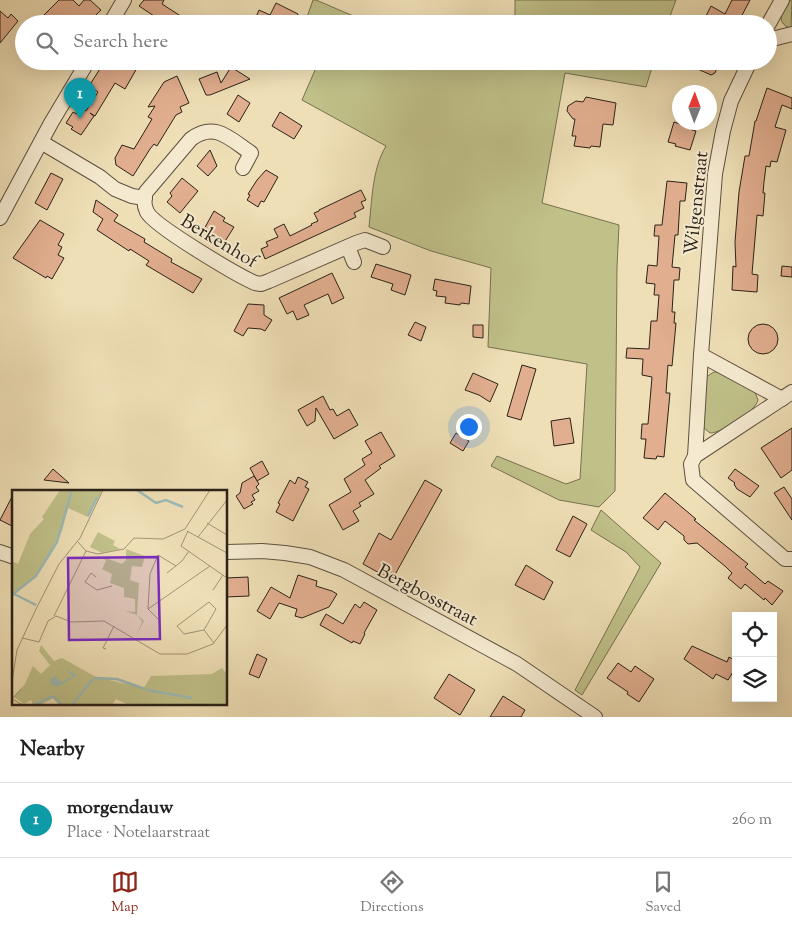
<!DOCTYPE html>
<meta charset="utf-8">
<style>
:root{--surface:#fff;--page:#f6f6f6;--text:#222;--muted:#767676;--line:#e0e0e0;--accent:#8f2418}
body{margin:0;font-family:"Sorts Mill Goudy",serif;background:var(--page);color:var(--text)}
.controls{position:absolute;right:15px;bottom:15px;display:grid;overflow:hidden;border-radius:0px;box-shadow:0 5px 20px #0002}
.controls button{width:45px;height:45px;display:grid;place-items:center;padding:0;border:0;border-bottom:1px solid var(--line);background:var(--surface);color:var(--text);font:25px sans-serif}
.compass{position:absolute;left:672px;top:85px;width:45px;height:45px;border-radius:50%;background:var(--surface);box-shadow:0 5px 20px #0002;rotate:1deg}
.you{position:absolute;left:468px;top:426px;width:18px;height:18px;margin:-12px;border:4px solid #fff;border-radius:50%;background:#1a73e8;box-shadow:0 0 0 8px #1a73e833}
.badge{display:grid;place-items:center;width:32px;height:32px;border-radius:50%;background:var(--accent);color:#fff;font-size:16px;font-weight:700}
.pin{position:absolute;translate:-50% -41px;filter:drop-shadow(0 1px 2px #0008)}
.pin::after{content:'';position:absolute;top:26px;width:18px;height:15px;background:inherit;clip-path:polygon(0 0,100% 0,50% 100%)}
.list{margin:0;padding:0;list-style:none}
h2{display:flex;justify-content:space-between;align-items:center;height:65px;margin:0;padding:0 20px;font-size:21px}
h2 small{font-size:16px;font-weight:400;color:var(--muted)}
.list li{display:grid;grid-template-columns:32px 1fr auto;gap:15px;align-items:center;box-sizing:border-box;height:75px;padding:0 20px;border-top:1px solid var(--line)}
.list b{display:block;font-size:19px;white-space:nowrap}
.list p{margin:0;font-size:16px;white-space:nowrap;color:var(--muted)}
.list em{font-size:16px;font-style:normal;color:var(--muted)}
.icon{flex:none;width:28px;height:28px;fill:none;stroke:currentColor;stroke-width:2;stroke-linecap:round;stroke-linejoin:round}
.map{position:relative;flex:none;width:792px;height:717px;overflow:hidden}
.search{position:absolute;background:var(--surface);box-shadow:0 5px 20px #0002;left:15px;right:15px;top:15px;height:55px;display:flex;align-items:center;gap:12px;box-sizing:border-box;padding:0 18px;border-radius:28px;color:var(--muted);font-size:19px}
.sheet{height:140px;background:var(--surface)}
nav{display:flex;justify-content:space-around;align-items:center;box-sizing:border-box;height:70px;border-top:1px solid var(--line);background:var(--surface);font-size:14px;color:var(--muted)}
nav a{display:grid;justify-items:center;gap:2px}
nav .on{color:var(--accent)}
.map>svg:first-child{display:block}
.green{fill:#c0c089;stroke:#767150}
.building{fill:#e1ae8f;stroke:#2b2218}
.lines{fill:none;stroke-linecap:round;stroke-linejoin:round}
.minor-casing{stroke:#5c5140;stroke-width:16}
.minor{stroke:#f5ead0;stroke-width:14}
.labels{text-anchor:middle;stroke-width:4;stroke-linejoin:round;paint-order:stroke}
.street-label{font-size:19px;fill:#2b2218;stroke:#f5ead0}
.inset-river{fill:none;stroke:#9cbbb6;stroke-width:2.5}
.inset-road{fill:none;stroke:#a19377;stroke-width:1}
.view{fill:#7b2cbf;fill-opacity:0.15;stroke:#7b2cbf;stroke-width:2.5}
.inset-edge{fill:none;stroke:#2b2218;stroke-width:2.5}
</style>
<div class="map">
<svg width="792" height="717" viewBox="0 0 792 717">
<rect width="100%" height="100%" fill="#efdfb6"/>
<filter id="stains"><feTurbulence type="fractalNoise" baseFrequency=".004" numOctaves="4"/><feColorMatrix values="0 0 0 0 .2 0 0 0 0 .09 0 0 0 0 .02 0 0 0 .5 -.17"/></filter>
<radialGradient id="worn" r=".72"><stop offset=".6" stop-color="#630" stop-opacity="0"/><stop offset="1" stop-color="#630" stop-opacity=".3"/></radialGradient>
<g class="green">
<path d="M313,0H316L372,24H323L307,17Z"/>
<path d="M515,0H676L667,24H515Z"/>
<path d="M789,0H792L791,29C774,21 783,13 789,0Z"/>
<path d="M319,61H463L473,65L475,61H654L646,87L565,73L542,203L619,225L617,267L615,491L599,507L559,500L491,466L497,456L566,484L580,479L587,364L488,347L491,268L431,251L369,227C372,201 372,169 386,146L302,100Z"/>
<path d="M714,372H722L751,389L755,392L758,400C755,412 722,433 710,433L703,427L706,377Z"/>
<path d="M601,510L661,563L582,695L575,690L640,567L626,552L591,530Z"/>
</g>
<g class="building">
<path d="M59,0H73L79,6L84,0H90L101,10L87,24H35Z"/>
<path d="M144,0H164L162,4L193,24H166L139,6Z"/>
<path d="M732,0H750L739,21L745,24H702L711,6L725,14Z"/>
<path d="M276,3L298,14L294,24H253L259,10L270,15Z"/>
<path d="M0,11L8,18L11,14L18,21L0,43Z"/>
<path d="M105,61H141L125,89L115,83L95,116L90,113L94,116L81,135L71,129L73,127L66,123L73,112L77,114L81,108L86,111L98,92L89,86Z"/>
<path d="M680,61H720L715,73L711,75Z"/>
<path d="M231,67L250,79L210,95H206L199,79L217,72L221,83Z"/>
<path d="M177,76L189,103L180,107L182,112L176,115L157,146L154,144L150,149L133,176L116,165L115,158L122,145L134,149L152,119L148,117L155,106L148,107L164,82Z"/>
<path d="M767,88L792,98V109L782,105L775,127L786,130L777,162L771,161L770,167L766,166L764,182L763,193H765L763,216L757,215L752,274L758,275L757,292L732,290L733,266L736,267L735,242L739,192L745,156H749L755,121H756Z"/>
<path d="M238,95L250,103L239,122L227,114Z"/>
<path d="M586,97L616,103L613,125L603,124L600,147L591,146L590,148L574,146L576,136H572L575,119H573L567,111L568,106L576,101L583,102Z"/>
<path d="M280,112L302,126L294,139L272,126Z"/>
<path d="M674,122L692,128V130L696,131L690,150L675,146L676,144L668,142Z"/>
<path d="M210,150L217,166L208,176L197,166Z"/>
<path d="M266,170L278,177L264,202L261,201L258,207L247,200L250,195L248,194L257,180Z"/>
<path d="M51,173L63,179L47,210L35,203Z"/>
<path d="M182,178L198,191L180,213L167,202L172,196L170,193Z"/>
<path d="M667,181L687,183L685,201H680L678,235H675L672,267L680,268L679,280H674L672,312H675L674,323H676L672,366L668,365L666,393H670L664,457L657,456L656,459L644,458L646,439H641L642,424H648L652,377L642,375L643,359L626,358L627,348L649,349L651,321H657L659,295H654L655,284L646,283L648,265L657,266L659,236H654L655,225H662Z"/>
<path d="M361,190L366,200L361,202L364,208L354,213L356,217L265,259L261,249L268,246L266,242L278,237L274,229L284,224L290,236L312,225L311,224L318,221L314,213L319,211V210Z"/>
<path d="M96,200L118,215L114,221L145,239L144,242L172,259L171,262L202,279L193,293L146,265L149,261L130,249L129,251L97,230L103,219L93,212Z"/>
<path d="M214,211L225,218L223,221L234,227L224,243L203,231Z"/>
<path d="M40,220L64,234L58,245L62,247L58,255L64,258L52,279L47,276L46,278L13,258Z"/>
<path d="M376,264L411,275L405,295L391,290L393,284L371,277Z"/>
<path d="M782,266L792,267V277L781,276Z"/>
<path d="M332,273L344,298L332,304L328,294L304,305L309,315L297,320L293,311L287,314L279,298Z"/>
<path d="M435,279L471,286L469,304L461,303L460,305L445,303L446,297L436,296L437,291L433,290Z"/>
<path d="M248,304L264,305V315L272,320L265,331L261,329L248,328L243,336L234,331Z"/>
<path d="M415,322L426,327L421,341L408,335Z"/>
<circle cx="763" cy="339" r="15"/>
<path d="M473,325H483V338L473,337Z"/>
<path d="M522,365L536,369L521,420L507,416Z"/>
<path d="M473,373L498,384L490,402L479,395L465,390Z"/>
<path d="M323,396L330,410L333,409L337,416L349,409L358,425L334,439L316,408L315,421L307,426L298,410Z"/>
<path d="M570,418L574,443L554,446L551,421Z"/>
<path d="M792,428V470L781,478L761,448Z"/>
<path d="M381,432L395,456L379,466L381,468L365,480L374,494L359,503L361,506L353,511L359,521L343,530L329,505L351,492L344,479L365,465L362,459L372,453L365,441Z"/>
<path d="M456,433L469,441L463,451L450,443Z"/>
<path d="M262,461L269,474L257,481L250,468Z"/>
<path d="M53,469L69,483L44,480Z"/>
<path d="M735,469L759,486L750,497L737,489L734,484L735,483L728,478Z"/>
<path d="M254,476L259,484L256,487L259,491L252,495L255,500L251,502L253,504L244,509L236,496L240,493L242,483Z"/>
<path d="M298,477L308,482L305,487L309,489L293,521L276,512L280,504L278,503L290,480L295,484Z"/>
<path d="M425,480L442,490L392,580L363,564L379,533L391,540Z"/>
<path d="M784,487L792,499V520L774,493Z"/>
<path d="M14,493V527L0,520Z"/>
<path d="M665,493L696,519L694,520L748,564L745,567L765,584L768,581L783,591L772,605L765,598L764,600L745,584L741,589L728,578L732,573L726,567L697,543L688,544L684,540V536L665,521L658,530L643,518Z"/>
<path d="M573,516L587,524L570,557L556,550Z"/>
<path d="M526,565L553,582L544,600L515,585Z"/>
<path d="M298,575L317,581L316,586L332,591L337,594L329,607L302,618L295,616L297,609L279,603L270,619L257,611L271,587L290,598Z"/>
<path d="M248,577L249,596L226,597V578Z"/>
<path d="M364,602L377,610L364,633L365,634L360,644L353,641L352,643L320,625L326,614L343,624L355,604L360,608Z"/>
<path d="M692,646L727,662L729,657L736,661V667L728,680L716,674L713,679L684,659Z"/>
<path d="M257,654L267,659L259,678L249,674Z"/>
<path d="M618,663L631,672L635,666L654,679L639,702L627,694L628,692L607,678Z"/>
<path d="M449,674L475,690L460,715L434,698Z"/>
<path d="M503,696L525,710L521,717H490Z"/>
</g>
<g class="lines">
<g class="minor-casing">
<g id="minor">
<path d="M110,24L124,0"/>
<path d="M768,25L782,0"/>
<path d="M768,40L792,34"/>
<path d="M41,142L100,177L115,189L132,196L145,198"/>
<path d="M243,168L251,153C230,139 215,121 191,139L146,192C144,198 144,206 147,212C154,226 237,275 255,283L261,284L269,281L356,243L365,240L383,247"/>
<path d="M0,218L51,123L88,61"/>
<path d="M348,247L354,262"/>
<path d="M701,355L782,399"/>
<path d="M792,392L695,456L691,464L693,480L785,559H792"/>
<path d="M695,456L701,355L715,174L723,131L731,101L750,61"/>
<path d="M0,552L14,557"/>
<path d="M226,552L262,551L285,553L310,557L344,570L517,664L595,717"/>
</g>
</g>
<use href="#minor" class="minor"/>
</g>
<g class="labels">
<g class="street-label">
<text transform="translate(695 203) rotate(-84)" y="7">Wilgenstraat</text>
<text transform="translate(220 240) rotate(31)" y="7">Berkenhof</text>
<text transform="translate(428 594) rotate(28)" y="7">Bergbosstraat</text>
</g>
</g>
<g transform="translate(12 490)">
<rect width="215" height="215" fill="#efdfb6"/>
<path d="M48,0H91L76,27L56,18L50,41L24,86L0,105V71L6,74L18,44L32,29L30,27ZM86,42L103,51L101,55L108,59L90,63L78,57ZM114,59L133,66L130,77L120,76L118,90L127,93L125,125L132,131L124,146L130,132L125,125L113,121L123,122V109L112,107V98L98,93L100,84L90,79L94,71L91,67L110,74L114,70ZM29,155L42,171L50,168L84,187L132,198L139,186L200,184L210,178L215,184V215H117L104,209L100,215H47L41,208L29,215H21L19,210L12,214L2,207L13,194L21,176L29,184L38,175L27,161Z" fill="#c0c089"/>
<path d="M53,179L65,185L47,196H40L38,190L43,186L49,192L61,186Z" fill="#9cbbb6"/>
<path class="inset-river" d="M125,0L144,13L154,10L171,17M76,26L85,7M2,104L24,115M0,105L24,86L45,52L60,0M82,188L105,189L133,199M135,200L180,208M22,215L41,206L50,215M60,215L81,189"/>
<path class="inset-road" d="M195,33L215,45M175,41L215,63M176,41L169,56L215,88M186,47L215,10M66,52L74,61L86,64L112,59L122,48L151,49L173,39L198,0M155,83L170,71L177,61M84,87L79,83L73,92L85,100L100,96M201,100L211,85M136,119L138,84L146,65L164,76M42,126L74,61M148,131L136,119L198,76M192,140L204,119L197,112L165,136L172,144L192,140L202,153M10,148L27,152L36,131L44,126L59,132L92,131L148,164H175L201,154L215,135M94,159L91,158L102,136M0,191L5,160L24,119L47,74L68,48L91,0M9,199L0,209L11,215"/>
<path class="view" d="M146,67L148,149L57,150L56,68Z"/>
<rect width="215" height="215" class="inset-edge"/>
</g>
<rect width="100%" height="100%" filter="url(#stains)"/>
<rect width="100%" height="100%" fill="url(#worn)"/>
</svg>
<div class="controls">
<button><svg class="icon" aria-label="locate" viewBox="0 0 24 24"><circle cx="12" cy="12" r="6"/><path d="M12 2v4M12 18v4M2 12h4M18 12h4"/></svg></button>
<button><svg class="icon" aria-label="layers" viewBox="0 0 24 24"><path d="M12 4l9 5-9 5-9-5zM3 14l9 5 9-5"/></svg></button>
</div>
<svg class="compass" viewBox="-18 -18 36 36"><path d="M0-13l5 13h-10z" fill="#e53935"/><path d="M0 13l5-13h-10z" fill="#767676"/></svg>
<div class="you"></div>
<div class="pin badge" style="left:80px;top:119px;background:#0f9aa8">1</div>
<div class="search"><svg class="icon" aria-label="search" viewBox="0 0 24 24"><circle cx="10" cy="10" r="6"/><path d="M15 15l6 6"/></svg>Search here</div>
</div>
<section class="sheet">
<h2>Nearby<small></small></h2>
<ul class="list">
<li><span class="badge" style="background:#0f9aa8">1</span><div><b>morgendauw</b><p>Place · Notelaarstraat</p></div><em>260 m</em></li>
</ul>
</section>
<nav>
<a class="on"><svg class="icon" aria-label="map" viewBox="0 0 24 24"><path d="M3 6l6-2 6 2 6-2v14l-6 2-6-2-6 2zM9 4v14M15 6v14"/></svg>Map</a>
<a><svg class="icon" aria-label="directions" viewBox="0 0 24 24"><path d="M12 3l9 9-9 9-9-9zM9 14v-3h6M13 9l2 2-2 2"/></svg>Directions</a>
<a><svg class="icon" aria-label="saved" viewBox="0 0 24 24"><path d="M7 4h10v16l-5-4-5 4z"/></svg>Saved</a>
</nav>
